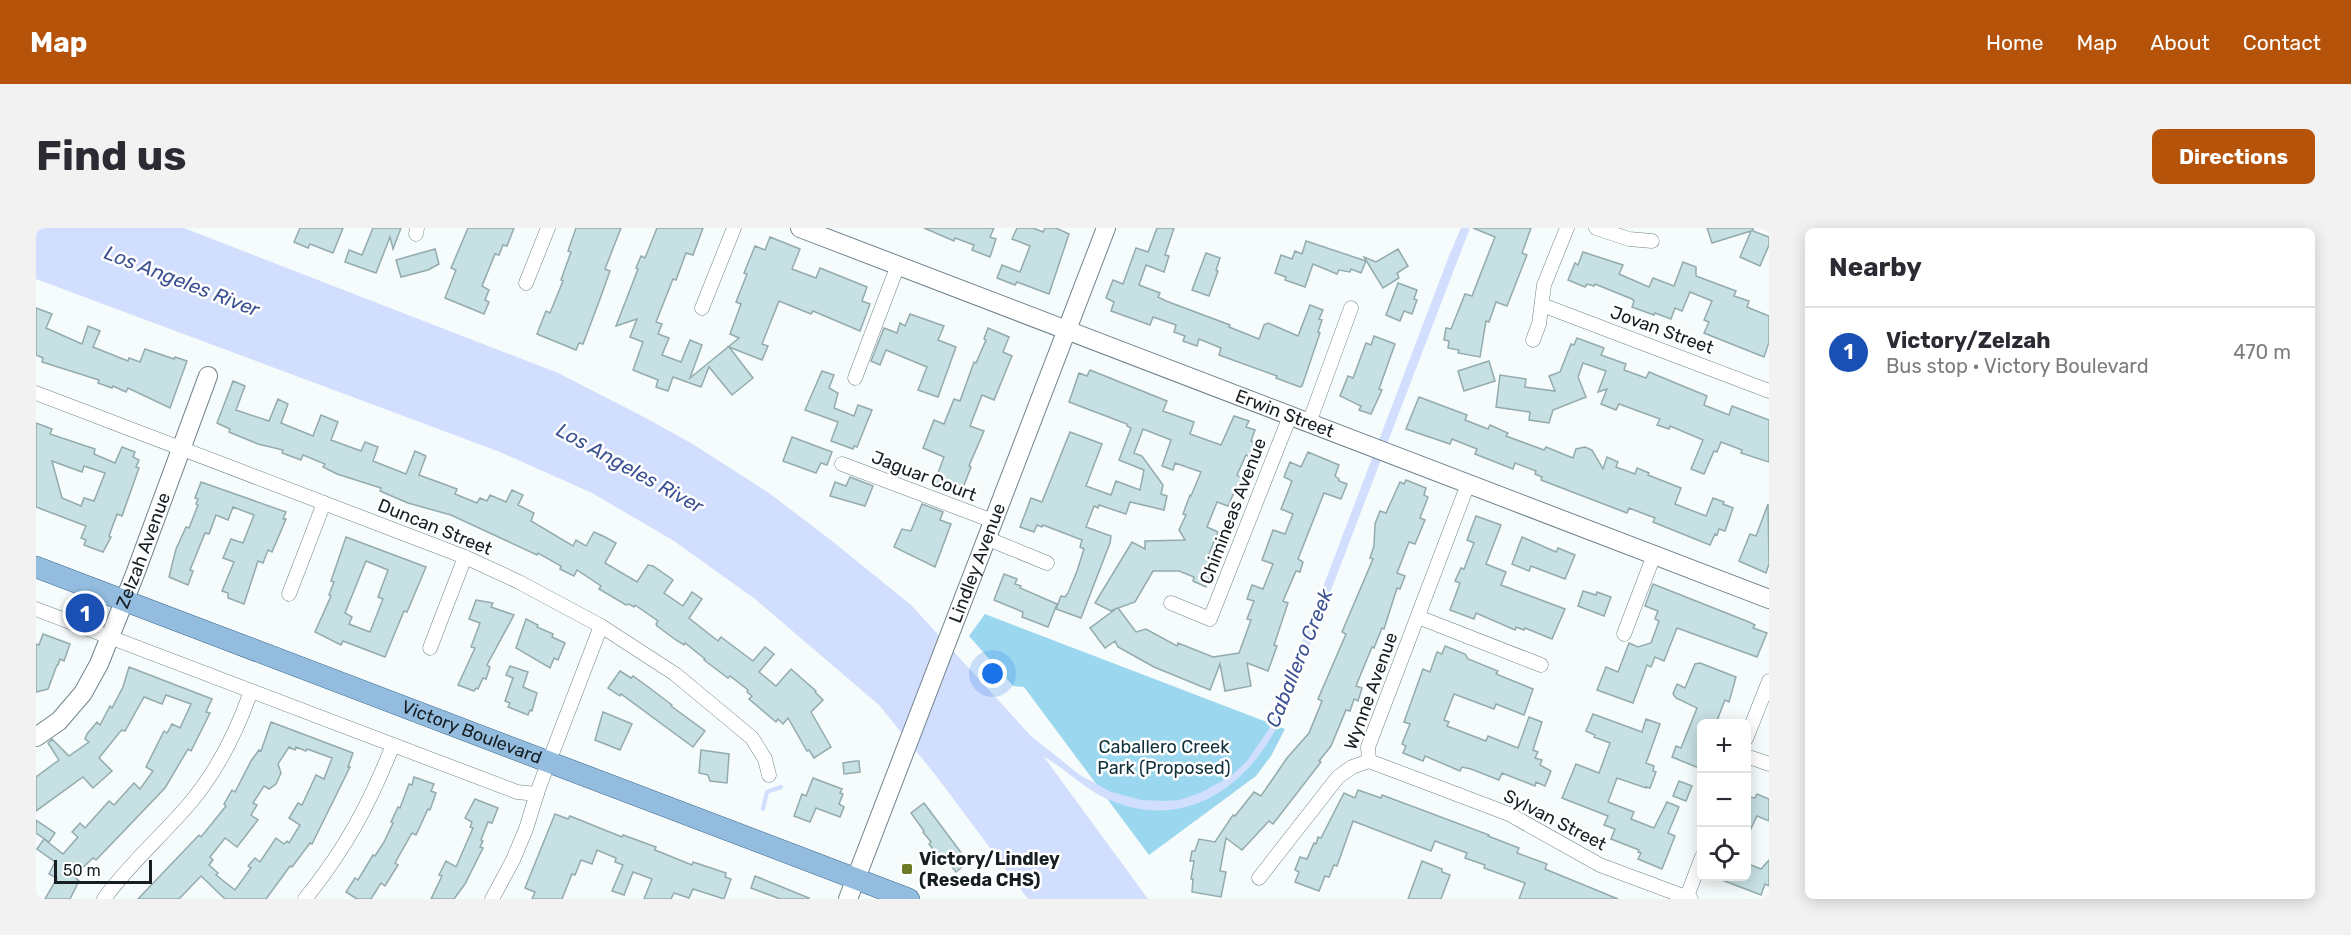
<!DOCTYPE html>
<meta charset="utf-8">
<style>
:root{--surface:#fff;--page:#f2f2f3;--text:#2b2b33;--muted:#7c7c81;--line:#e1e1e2;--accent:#b45309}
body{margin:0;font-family:Rubik,sans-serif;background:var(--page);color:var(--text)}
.controls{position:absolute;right:18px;bottom:18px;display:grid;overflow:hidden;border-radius:9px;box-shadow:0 3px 15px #0003}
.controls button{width:54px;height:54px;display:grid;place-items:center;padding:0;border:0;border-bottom:2px solid var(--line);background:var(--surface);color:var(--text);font:30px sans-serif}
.scale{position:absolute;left:18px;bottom:15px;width:98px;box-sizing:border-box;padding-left:6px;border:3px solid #161e22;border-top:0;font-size:16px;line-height:21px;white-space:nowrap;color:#161e22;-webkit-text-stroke:4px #fff;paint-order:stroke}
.you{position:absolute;left:957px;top:446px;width:21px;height:21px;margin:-15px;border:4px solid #fff;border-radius:50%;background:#1a73e8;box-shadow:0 0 0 9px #1a73e833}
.badge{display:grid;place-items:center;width:39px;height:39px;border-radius:50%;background:var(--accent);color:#fff;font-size:20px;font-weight:700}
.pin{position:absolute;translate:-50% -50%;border:3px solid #fff;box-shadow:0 2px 6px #0006}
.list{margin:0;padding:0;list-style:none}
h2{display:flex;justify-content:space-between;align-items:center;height:78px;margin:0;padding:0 24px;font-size:26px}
h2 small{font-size:20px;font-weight:400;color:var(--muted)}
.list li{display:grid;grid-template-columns:39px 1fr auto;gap:18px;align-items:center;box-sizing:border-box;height:90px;padding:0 24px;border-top:2px solid var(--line)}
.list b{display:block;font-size:22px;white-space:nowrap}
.list p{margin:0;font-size:20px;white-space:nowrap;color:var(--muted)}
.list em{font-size:20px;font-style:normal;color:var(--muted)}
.icon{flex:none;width:33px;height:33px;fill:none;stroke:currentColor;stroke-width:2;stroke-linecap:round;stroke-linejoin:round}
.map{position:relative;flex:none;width:1733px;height:671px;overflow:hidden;border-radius:9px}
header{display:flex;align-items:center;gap:36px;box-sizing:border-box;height:84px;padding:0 30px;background:var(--accent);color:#fff}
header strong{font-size:28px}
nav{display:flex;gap:33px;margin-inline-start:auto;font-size:21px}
.intro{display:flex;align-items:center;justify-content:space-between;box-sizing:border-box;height:144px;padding:0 36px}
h1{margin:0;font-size:42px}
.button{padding:15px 27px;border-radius:9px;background:var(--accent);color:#fff;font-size:21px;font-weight:700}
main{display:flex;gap:36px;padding:0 36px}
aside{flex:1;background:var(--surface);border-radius:9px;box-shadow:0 3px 15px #0003}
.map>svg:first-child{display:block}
.green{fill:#9bd8f0}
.water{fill:#d1defe}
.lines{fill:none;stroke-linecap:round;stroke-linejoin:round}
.stream{stroke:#d1defe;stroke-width:4}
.building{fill:#c7e0e3;stroke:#93abad;stroke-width:1.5;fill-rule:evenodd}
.street-casing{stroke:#70848d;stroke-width:15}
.secondary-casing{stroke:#70848d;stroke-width:20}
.primary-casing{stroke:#38678e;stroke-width:22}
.street{stroke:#fff;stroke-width:14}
.secondary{stroke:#fff;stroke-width:18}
.primary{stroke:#93bcde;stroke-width:21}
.poi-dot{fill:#6d7a26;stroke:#fff;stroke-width:2}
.labels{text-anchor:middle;stroke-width:5;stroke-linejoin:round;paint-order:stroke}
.street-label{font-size:18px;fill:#161e22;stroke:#fff}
.park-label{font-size:18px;fill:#10303c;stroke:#fff}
.poi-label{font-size:18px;font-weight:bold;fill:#161e22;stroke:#fff;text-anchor:start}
.water-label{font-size:20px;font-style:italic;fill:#3c5292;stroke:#fff}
</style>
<header>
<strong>Map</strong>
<nav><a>Home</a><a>Map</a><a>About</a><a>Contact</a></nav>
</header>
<div class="intro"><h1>Find us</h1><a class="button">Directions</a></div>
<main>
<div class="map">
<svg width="1733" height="671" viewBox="0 0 1733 671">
<rect width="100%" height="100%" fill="#f6fbfc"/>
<path class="green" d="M949,386L1249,501L1235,528L1220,548L1113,627L988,459L977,458L933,408Z"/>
<path class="water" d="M0,0H148L522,145L606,188L655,215L733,265L796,313L875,377L995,508L1044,547L1075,564L1105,572L1129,573L1143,572L1164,565L1195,548L1211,533L1233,501L1413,28L1425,0H1434L1247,487C1214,559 1148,606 1069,570C1047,560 1029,540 1008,529L1112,671H992L901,549L843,477L719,371L638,313L556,265L464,224L0,51Z"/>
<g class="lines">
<path class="stream" d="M727,581L731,564L745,559"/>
</g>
<g class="building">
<path d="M264,0H307L297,25L274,16L272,20L258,14Z"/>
<path d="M337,0H365L357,21L354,9L340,45L309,34L313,22L326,27Z"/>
<path d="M432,0H478L471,18L467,17L463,27L459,26L446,58L453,62L449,72L453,74L448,86L409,70L420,42L415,40Z"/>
<path d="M540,0H585L569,41L574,43L564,71L547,116L543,115L540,122L501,106L510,83L514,85L527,53L525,52L535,24L532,23Z"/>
<path d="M621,0H667L657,27L650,25L640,52L637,51L620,94L626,96L622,106L633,110L626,127L645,134L654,112L666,117L654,150L703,110L694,106L705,76L700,74L711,46L708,45L719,18L729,22L734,9L764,21L756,41L780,50L784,40L831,59L826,73L834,76L824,103L777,83L775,86L743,73L726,116L732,118L726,132L693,119L717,150L696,167L673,139L665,159L637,149L632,163L620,159L622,152L597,142L607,114L594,109L601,91L580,98L602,41L600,40L605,28L609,30Z"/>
<path d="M888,0H958L954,9L960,11L954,29L936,22L938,17L919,10L918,13Z"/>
<path d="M981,0H997L1007,4L1009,0H1020L1033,6L1013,66L981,54L979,57L961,50L966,37L984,44L994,18L976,11Z"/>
<path d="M1121,0H1138L1129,27L1133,28L1128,44L1110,37L1103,57L1124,65L1122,69L1130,73L1194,97L1193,99L1223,111L1228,97L1232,95L1262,108L1274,77L1287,82L1283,91L1286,92L1282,104L1284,105L1266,158L1264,159L1240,150L1241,148L1183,127L1185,120L1163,111L1161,118L1147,113L1149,108L1138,104L1140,97L1117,89L1114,97L1075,83L1078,74L1070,70L1077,52L1087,56L1100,20L1112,24Z"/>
<path d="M1437,0H1495L1486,25L1491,27L1471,78L1460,74L1453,94L1450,93L1444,129L1422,125L1423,122L1412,120L1413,113L1408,112L1410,100L1415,101L1429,66L1436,68L1459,9Z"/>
<path d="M1671,0H1717V3L1733,9V17L1724,38L1704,29L1715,3L1676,15Z"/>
<path d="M1270,13L1330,33L1325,45L1315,41L1314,44L1303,42L1301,46L1277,36L1269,59L1249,52L1250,49L1239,45L1245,27L1256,31L1259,23L1266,26Z"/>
<path d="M399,21L403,36L392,42L365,49L360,32Z"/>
<path d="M1362,21L1372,38L1361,45L1363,50L1347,60L1328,29L1340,34Z"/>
<path d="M1547,24L1587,37L1583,46L1613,59L1617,50L1638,58L1647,34L1660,39V48L1700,63L1698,68L1713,73L1711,79L1733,88V114L1728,129L1668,105L1673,94L1668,92L1676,73L1654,64L1646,83L1639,80L1635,91L1619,85L1618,87L1596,79L1598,73L1596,71L1559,56L1558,58L1551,56L1549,59L1532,52L1539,35L1542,37Z"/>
<path d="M1170,25L1184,30L1180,42L1182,43L1173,68L1156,62Z"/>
<path d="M1362,55L1381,62L1378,71L1381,72L1376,86L1368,83L1364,93L1350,87Z"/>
<path d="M0,80L16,86L10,100L46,116L52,98L64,103L57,119L92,133L93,130L104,134L109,121L138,131L139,129L151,133L134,180L92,160L90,164L77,158L76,160L62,155L63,152L6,134L7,130L0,127Z"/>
<path d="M874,86L908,98L902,112L920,119L902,169L882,162L891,139L850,122L844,137L835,133L848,100L861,105L864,95L869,98Z"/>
<path d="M952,100L973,109L967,124L976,128L958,172L946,167L934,198L948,203L933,238L935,239L925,265L923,266L898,255L908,229L887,220L898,192L908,196L918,171L924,173L938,134L940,135L950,112L948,111Z"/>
<path d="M1338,108L1359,116L1343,161L1346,162L1335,186L1323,182L1325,178L1304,168L1312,148L1317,150L1330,115L1335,117Z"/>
<path d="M1541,110L1568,120L1565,127L1590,136L1588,142L1610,150L1613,144L1671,168L1668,177L1693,187L1696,178L1733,192V234L1705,225L1706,222L1685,214L1681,224L1678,223L1668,246L1655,241L1667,212L1634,198L1633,201L1621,197L1624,191L1583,176L1580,182L1565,176L1571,161L1562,164L1570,143L1547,135L1542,149L1550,169L1517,182L1513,195L1493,192L1494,184L1460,179L1464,147L1490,151L1489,159L1519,163L1513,148L1524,144L1535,116L1538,117Z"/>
<path d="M1453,133L1459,153L1428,163L1422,143Z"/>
<path d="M1054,142L1131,173L1127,183L1158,194L1154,206L1185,217L1198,188L1213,193L1210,199L1219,202L1215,213L1220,215L1214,229L1210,227L1201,247L1206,251L1201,263L1199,262L1192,278L1181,274L1171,299L1182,304L1173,326L1180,329L1170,359L1157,353L1158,349L1143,343H1117L1099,374L1082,380L1100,404L1110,401L1141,418L1142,415L1177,429L1203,425L1215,392L1211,391L1218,373L1211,371L1216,357L1227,361L1237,336L1226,332L1237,302L1249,306L1257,286L1245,281L1256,253L1248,249L1254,234L1265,239L1272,224L1303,237L1299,248L1303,251V253L1311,256L1305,271L1288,265L1262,331L1267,334L1264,344L1260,343L1247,373L1252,375L1238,417L1241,418L1232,443L1211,435L1215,458L1189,463L1184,436L1174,462L1118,439L1082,419L1079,413L1069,420L1054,400L1081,380L1075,383L1059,375L1096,314L1109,321V313L1149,312L1143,302L1150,287L1147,286L1154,267L1155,268L1165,244L1139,235L1137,242L1126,238L1135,212L1107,201L1098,225L1106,228L1127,257L1125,266L1131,268L1128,282L1094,274L1090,286L1063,277L1062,280L1058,278L1050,299L1075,308L1074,315L1045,390L1020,381L1025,368L1029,369L1032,365L1041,343L1048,321L1044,319L1046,312L1007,297L1006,299L1001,297L998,304L984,299L995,270L1006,274L1034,204L1066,216L1050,258L1075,267L1080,253L1104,262L1108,242L1083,232L1095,200L1091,198V196L1033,174L1043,145L1051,148Z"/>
<path d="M786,143L798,147L793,160L802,165L798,180L818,188L822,177L836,182L821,219L818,218L817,221L795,213L802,194L769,182Z"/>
<path d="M197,153L209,158L200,182L233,193L242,171L252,176L245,195L277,208L285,187L302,194L295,212L325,223L329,214L342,219L337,233L370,246L379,223L390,228L383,247L421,261L419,266L441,275L444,270L451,273L454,267L470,274L476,262L487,267L482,277L498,285L495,293L537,318L540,312L550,318L558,304L569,309L580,315L569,335L601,354L612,337L617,338L637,352L628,365L647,378L656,364L666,371L653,390L682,413L685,409L717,433L729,419L738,426L723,444L740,458L755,441L780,463L779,464L787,472L775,484L795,519L778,530L773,522L771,523L752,490L747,496L742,491L740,494L713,471L716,468L711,464L712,462L694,448L692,450L668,432L669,431L649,415L648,417L640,412L621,398L620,396L622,393L599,377L598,379L593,376L590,377L563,361L565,358L541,342L538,348L524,341L525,338L502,325L501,327L415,287L372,275L344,263L345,260L301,246L287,239L289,236L267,227L265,232L246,225L247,222L222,216L193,204L194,201L181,195Z"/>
<path d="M1383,169L1431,187L1429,192L1452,201L1454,197L1472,205L1470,208L1508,222L1510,219L1537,230L1540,221L1549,219L1556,222L1567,241L1571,229L1582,234L1580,239L1599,246L1601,240L1613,245L1612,247L1645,260L1639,276L1670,288L1677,270L1688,274L1687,276L1697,280L1689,303L1683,301L1681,307L1679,306L1674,317L1617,294L1619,290L1593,280L1591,285L1505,252L1506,249L1499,246L1500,243L1479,235L1477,241L1439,226L1441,221L1416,211L1414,216L1370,201Z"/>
<path d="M0,195L16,201L14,206L59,221L58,226L79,235L86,219L99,224L97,229L103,232L100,239L103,240L86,288L81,286L73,308L75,309L67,324L48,317L50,312L45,310L50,298L0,279ZM16,233L46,244L48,238L69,245L58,273L48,270L45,278L26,270Z"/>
<path d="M756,209L796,224L791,237L785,235L780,245L747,233Z"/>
<path d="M814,249L837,258L829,278L794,268L799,254L810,258Z"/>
<path d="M1370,252L1390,260L1388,267L1392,269L1384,290L1389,292L1379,316L1373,314L1361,345L1369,348L1364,361L1361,360L1348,401L1346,400L1338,420L1336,419L1320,458L1326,460L1322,473L1318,471L1314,483L1310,482L1295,518L1283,533L1285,534L1237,596L1233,593L1206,622L1190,610L1184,643L1190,644L1185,669L1156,664L1157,651H1155L1158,633H1154L1156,623H1159L1163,611L1179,614L1197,587L1199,588L1218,564L1225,568L1251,530L1273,505L1286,473L1282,471L1310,406L1306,404L1337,331L1334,330L1338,318L1339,296L1344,283L1350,285L1364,254L1368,256Z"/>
<path d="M165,254L250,284L247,291H250L236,324L232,322L227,335L222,333L208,376L192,370V365L186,363L198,334L187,330L195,311L207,315L218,287L197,279L192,292L180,287L173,306L169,305L154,342L157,343L152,357L133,349L140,321L150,299L153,300L162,277L160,276L162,271L159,270Z"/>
<path d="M886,276L907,284L904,292L915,296L899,339L858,319L866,301L875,303Z"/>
<path d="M1732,276L1733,336L1730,345L1703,333L1714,306L1720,308Z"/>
<path d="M1440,288L1465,297L1450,336L1470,344L1465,357L1529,381L1516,411L1489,400L1488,402L1480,399L1479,402L1440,385L1438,391L1414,382L1424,355L1419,353L1425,340L1428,341L1438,315L1431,312Z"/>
<path d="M310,309L390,339L371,384L368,383L363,395L349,429L307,413L305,417L279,404L295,368L293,367L298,354L295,353ZM330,333L352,342L342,369L347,371L334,404L313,396L316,389L309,385Z"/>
<path d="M1486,309L1520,324L1522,320L1539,327L1529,351L1495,338L1493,343L1476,336Z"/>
<path d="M968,346L981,351L979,356L985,358L984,360L1021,376L1012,399L986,389L987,384L958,372Z"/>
<path d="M1617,356L1713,394L1719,397L1717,400L1731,405L1721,429L1641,400L1628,433L1619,429L1615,439L1611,437L1597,475L1561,462L1570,439L1582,444L1593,415L1602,419L1615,415L1623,393L1619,391L1622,383L1609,378Z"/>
<path d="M1547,363L1560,367L1561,364L1575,369L1568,388L1542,378Z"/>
<path d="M440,372L457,375L455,379L478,387L451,437L454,439L450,451L447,450L442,461L440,460L438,463L422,457L439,420L435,419L444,395L433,391Z"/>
<path d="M490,391L502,397L501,399L517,406L516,409L529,415L522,432L518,430L514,440L480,420Z"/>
<path d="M7,406L34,416L28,433L24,431L22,437H21L12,461L0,464V416L3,417Z"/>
<path d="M1409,418L1429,426L1432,431L1462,443L1460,446L1497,461L1488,487L1460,476L1458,481L1418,466L1408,492L1413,494L1411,498L1450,513L1452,508L1482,520L1493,489L1506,494L1497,522L1502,524L1499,530L1506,532L1504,537L1515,543L1509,558L1500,554L1499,558L1466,545L1463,552L1435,541L1426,539L1424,543L1389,528L1387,533L1367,525L1370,518L1366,516L1374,496L1368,494L1387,441L1394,444L1401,424L1406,426Z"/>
<path d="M1664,435L1700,449L1693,474L1689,472L1680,495H1665V541L1636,529L1640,518L1645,520L1661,480L1640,470L1637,466L1641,456L1649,460L1659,436Z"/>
<path d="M474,438L492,444L487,459L501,465L496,483L494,482L492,487L472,479L474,475L469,473L477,450L470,447Z"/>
<path d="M93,439L176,471L170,484L174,485L155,523L152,521L129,560L60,632L57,630L38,648L43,653L34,671H9L21,650L13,646L19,634L1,621L8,611L27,626L42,609L36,604L44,595L49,600L73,573L78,577L98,555L104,561L117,543L110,539L128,503L131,505L136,496L144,500L155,476L130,467L126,476L108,469L89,503L86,502L83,505L63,530L76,543L57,560L47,549L0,583V549L23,532L12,515L16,511L33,528L53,514L49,511L51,506L61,494L64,497L74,478L76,480L87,459Z"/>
<path d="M584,443L595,450L597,448L615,461L636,477L635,478L669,503L657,519L585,466L584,468L572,460Z"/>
<path d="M567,484L596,496L584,522L559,512Z"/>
<path d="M1557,486L1606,504L1610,491L1624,496L1610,535L1618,538L1617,543L1620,544L1614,560L1610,559V560L1581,550L1572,574L1598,584L1595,591L1618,600L1631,574L1643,579L1632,605L1639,608L1626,641L1602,631L1605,625L1602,624L1603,622L1575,611L1579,601L1568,597L1572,588L1526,570L1540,536L1563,545L1574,515L1558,509L1559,507L1550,503Z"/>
<path d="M235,494L317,525L312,539H314L276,616L274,615L256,639L254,638L249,645L230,671H189L165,648L143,671H102L163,607L165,609L190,578L188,576L196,562L199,564L215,533L223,522L225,523ZM253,519L259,522L260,519L270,523L271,521L296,530L288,551L280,547L266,577L262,575L253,590L264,597L253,615L251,613L248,616L240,610L224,634L219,630L212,638L215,640L199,662L180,647L182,645L173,637L177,632L174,629L189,610L201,619L222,592L215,587L221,577L217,575L228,558L233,561L240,556L245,545L242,536Z"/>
<path d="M665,522L693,526L691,555L674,553L672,547L663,545Z"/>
<path d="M820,533H823L824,544L808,546L807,535Z"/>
<path d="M378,549L398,556L395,563L400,565L394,582L392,581L380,607L376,605L359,635L362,637L349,658L345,655L335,671H321L310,664L319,650L322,652L337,627L339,628L348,614L357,595L355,594L362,579L364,580L373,556L376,557Z"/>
<path d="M777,550L806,561L804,565L807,566L803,576L808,579L804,589L780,580L774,594L758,588L766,566L770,568Z"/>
<path d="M1643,553L1656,558L1650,573L1637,568Z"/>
<path d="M1322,562L1345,570L1346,567L1453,607L1452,608L1483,620L1481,625L1511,636L1509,641L1582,671H1483L1489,655L1448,640L1449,637L1429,630L1431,625L1399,613L1395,623L1317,593L1301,638L1298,637L1293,649L1289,648L1283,663L1259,654L1263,644L1259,642L1264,629L1271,631L1278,615L1280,616L1282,609L1285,610L1308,565L1319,570Z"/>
<path d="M1721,566L1733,571V593L1721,588L1710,611V576L1714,569L1719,570Z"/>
<path d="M439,571L462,580L456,595L452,594L445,612L447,613L444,619L447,620L429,656L418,671H395L406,648L403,647L410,633L420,639L437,600L434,599L436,594L429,590Z"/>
<path d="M888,575L932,634L920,644L906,626L903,629L893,616L895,614L887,604L888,603L875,585Z"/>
<path d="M519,586L532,591L534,588L586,609L587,607L620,619L619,622L656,637L657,634L690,645L689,649L695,651L688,671L657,661L653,670L638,665L635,671H608L616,651L597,644L588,667L576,663L587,637L579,634L580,630L561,622L556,636L545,632L539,647L536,646L526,671H496L499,664L489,660Z"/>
<path d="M0,592L19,605L13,614L0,605Z"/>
<path d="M1733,632V658L1729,656L1725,667L1678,649L1710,648V635L1725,641Z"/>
<path d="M1386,633L1406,641V644L1414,647L1405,671H1372Z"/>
<path d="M719,648L773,670V671H744L715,660Z"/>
</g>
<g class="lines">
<g class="street-casing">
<g id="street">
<path d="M1560,0L1593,11L1616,13"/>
<path d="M380,6L381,0"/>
<path d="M490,55L512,0"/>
<path d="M1506,77L1733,163"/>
<path d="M666,80L698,0"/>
<path d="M1497,112L1503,96L1508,57L1531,0"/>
<path d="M819,150L862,37"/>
<path d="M0,165L429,329L483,354L565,398L639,446L716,510L729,531L733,547"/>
<path d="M1273,195L1315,80"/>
<path d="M806,236L957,293"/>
<path d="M950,310L1011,335"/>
<path d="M253,366L288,275"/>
<path d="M1135,375L1174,391L1254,188"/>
<path d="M0,381L481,564L501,566"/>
<path d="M1382,389L1505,437"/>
<path d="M1588,406L1618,327"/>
<path d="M394,420L429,329"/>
<path d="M1710,511L1733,453"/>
<path d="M1710,528L1733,536"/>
<path d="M1333,533L1473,586L1564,637L1655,671"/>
<path d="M1333,533L1332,519L1432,256"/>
<path d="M1223,650L1302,549L1316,539L1333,533"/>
<path d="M68,671C93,636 126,608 154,575C181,543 201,503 215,463"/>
<path d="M269,671C310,620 333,577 357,517"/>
<path d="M456,671L477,632L490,601L502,562L565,398"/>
<path d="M1650,671L1666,629"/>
</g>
</g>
<g class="secondary-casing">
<g id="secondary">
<path id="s1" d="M764,0L1733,371"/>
<path id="s2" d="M0,509L23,493L47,465L63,436L99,346L172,148"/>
<path id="s3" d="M812,671L1070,0"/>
</g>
</g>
<g class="primary-casing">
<g id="primary">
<path id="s4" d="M0,339C291,450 583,559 873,671"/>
</g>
</g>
<use href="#street" class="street"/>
<use href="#secondary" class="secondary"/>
<use href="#primary" class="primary"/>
</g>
<rect class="poi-dot" x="865" y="635" width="12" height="12" rx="3"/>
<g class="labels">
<g class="street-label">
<text transform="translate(1626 102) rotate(20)" y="6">Jovan Street</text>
<text dy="6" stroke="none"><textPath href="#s1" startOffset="519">Erwin Street</textPath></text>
<text transform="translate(888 248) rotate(21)" y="6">Jaguar Court</text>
<text transform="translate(1197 283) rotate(-69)" y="6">Chimineas Avenue</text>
<text transform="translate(399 299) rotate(22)" y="6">Duncan Street</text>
<text dy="6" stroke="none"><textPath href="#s2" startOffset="220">Zelzah Avenue</textPath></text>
<text dy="6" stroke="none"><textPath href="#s3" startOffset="360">Lindley Avenue</textPath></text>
<text transform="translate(1335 463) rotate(-70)" y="6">Wynne Avenue</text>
<text dy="6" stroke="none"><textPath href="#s4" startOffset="466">Victory Boulevard</textPath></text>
<text transform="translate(1519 592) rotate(27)" y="6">Sylvan Street</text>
</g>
<g class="park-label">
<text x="1128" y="525">Caballero Creek<tspan x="1128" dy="21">Park (Proposed)</tspan></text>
</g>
<g class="poi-label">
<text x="883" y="637">Victory/Lindley<tspan x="883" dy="21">(Reseda CHS)</tspan></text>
</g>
<g class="water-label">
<text transform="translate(146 53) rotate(21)" y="7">Los Angeles River</text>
<text transform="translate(594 240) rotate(29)" y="7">Los Angeles River</text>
<text transform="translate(1263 430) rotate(-68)" y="7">Caballero Creek</text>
</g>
</g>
</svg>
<div class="controls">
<button>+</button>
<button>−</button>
<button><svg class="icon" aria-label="locate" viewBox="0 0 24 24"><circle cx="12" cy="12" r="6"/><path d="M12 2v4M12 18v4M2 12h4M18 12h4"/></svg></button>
</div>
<div class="scale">50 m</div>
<div class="you"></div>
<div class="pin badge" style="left:49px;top:385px;background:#1a4fb4">1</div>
</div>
<aside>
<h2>Nearby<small></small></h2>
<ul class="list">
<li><span class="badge" style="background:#1a4fb4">1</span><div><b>Victory/Zelzah</b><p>Bus stop · Victory Boulevard</p></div><em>470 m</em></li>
</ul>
</aside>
</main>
